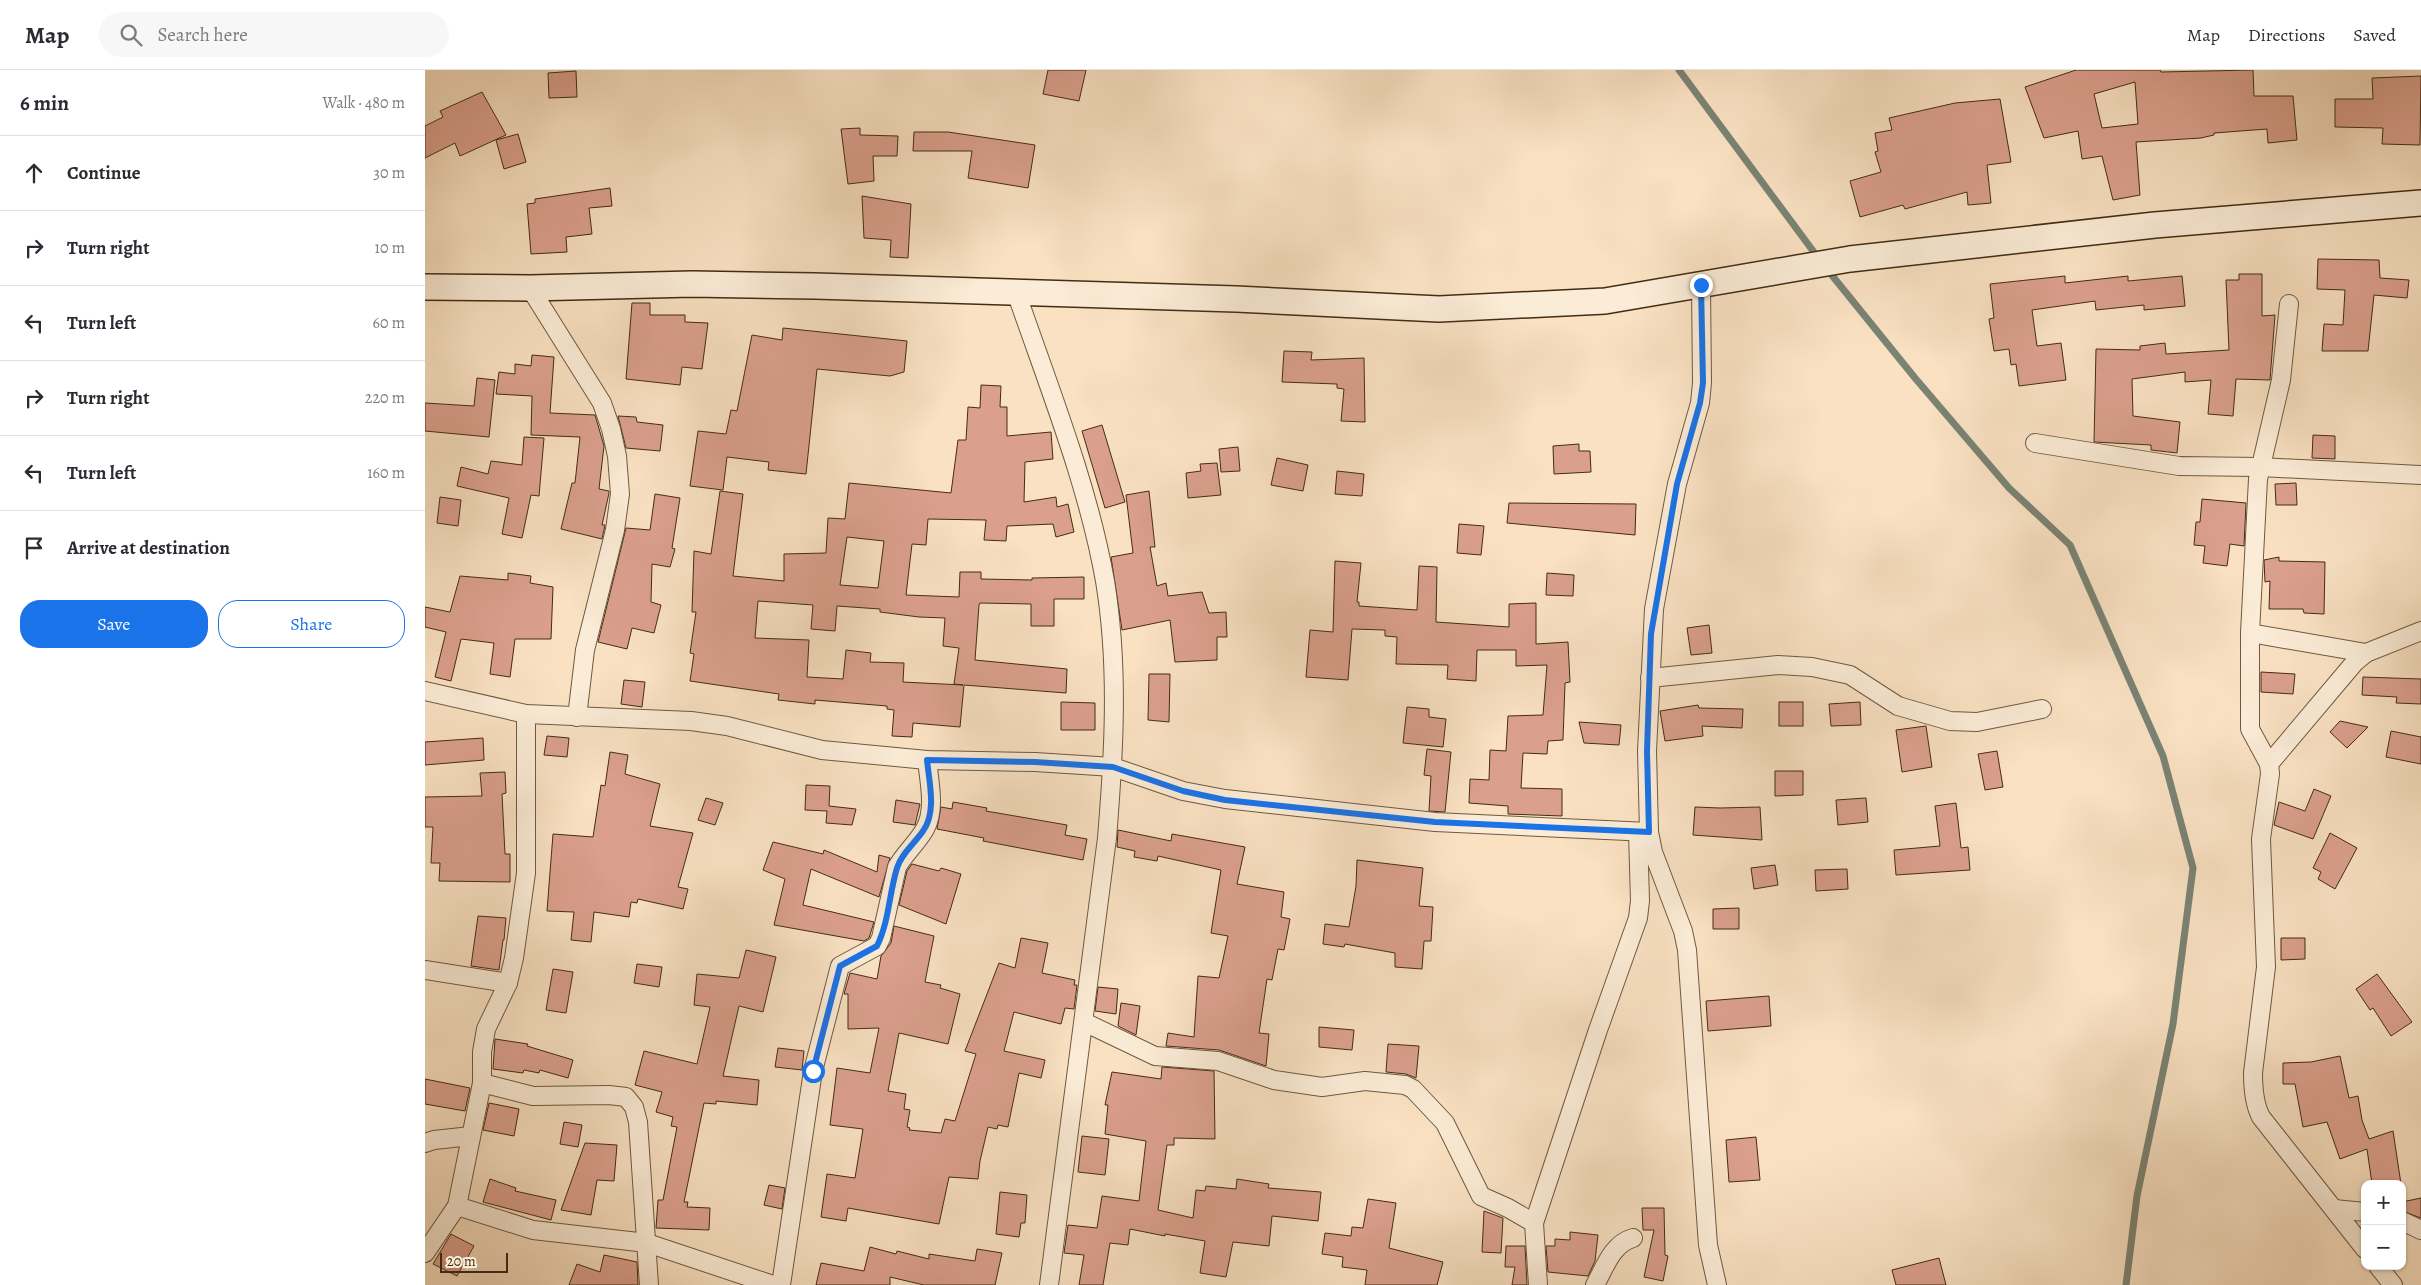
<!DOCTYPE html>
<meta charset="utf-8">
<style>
:root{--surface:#fff;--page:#f7f7f7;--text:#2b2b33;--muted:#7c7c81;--line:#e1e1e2;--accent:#1a73e8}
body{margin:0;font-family:Alegreya,serif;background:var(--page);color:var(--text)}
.controls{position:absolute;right:15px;bottom:15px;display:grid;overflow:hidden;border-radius:10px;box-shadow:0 1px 4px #0004}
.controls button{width:45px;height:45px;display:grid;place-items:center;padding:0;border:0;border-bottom:1px solid var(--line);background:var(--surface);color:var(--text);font:25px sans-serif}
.scale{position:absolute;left:15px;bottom:12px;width:68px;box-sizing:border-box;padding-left:5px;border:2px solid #432c13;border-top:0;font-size:14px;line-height:18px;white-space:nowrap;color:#432c13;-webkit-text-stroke:4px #fbecd7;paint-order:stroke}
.stop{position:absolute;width:15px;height:15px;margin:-11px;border:4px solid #1a73e8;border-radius:50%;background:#fff}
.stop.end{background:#1a73e8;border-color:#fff;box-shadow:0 1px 5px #0008}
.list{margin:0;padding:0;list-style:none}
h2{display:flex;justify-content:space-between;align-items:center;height:65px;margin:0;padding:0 20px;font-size:21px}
h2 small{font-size:16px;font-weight:400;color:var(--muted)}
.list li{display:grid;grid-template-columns:32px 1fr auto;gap:15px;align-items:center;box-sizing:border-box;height:75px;padding:0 20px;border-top:1px solid var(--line)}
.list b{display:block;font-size:19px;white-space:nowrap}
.list em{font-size:16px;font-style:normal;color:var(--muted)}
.actions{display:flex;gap:10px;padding:15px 20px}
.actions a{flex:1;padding:11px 0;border:1px solid var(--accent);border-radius:20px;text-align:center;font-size:18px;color:var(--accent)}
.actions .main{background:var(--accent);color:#fff}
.icon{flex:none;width:28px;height:28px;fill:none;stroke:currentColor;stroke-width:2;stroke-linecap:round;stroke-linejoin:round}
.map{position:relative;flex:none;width:1996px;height:1215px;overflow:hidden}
header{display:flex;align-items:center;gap:30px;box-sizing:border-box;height:70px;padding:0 25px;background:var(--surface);border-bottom:1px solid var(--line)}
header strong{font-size:24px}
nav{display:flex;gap:28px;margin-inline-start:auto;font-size:18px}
.search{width:350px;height:45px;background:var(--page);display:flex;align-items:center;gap:12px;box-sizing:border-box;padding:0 18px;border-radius:28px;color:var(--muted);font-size:19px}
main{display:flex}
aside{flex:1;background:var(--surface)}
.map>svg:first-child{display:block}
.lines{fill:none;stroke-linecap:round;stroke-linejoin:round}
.stream{stroke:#7a8374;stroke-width:7}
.building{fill:#dba08d;stroke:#432c13;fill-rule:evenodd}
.minor-casing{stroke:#70593f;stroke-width:20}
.secondary-casing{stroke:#432c13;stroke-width:28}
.minor{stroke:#fbecd7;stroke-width:18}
.secondary{stroke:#fbecd7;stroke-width:25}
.route{stroke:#1a73e8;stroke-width:6}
</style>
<header>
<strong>Map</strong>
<div class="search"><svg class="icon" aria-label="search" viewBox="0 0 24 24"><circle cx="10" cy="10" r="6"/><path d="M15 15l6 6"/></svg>Search here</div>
<nav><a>Map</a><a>Directions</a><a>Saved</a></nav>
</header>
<main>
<aside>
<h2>6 min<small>Walk · 480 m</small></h2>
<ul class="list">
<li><svg class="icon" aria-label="ahead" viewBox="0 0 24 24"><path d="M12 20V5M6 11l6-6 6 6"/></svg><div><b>Continue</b></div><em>30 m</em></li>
<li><svg class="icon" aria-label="right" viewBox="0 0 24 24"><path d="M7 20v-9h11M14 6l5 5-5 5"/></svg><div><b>Turn right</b></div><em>10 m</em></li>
<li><svg class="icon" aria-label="left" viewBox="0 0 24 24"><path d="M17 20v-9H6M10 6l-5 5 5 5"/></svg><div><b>Turn left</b></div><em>60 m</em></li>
<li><svg class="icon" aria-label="right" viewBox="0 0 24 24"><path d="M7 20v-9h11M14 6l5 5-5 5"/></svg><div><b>Turn right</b></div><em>220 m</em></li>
<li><svg class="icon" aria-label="left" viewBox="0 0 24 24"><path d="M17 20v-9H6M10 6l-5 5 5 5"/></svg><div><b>Turn left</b></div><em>160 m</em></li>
<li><svg class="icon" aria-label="arrive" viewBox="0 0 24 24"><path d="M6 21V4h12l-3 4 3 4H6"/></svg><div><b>Arrive at destination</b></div></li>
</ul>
<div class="actions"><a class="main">Save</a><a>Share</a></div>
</aside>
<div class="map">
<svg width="1996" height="1215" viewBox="0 0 1996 1215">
<rect width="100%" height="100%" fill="#f9e1c2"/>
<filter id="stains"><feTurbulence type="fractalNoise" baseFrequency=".004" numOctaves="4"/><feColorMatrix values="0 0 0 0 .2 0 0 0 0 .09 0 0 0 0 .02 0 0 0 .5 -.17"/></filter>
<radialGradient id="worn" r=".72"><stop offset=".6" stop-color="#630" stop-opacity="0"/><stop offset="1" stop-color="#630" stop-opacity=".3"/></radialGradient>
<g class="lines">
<g class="stream">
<path d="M1254,0L1394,189"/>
<path d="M1401,198L1490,308L1584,418L1645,475L1738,686L1768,798L1748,954L1712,1126L1701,1215"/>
</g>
</g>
<g class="building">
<path d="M623,0H661L654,31L618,24Z"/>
<path d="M1651,0H1735L1736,2L1828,0L1829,26H1868L1872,70L1843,73L1842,59L1789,63V65L1776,68L1711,72L1715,125L1688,130L1677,86L1657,89L1653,61L1619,68L1600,17ZM1710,12L1713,54L1677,58L1669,24Z"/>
<path d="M151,1L152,27L124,28L123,3Z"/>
<path d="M1996,6L1995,75L1957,74L1958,58L1910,57V29H1948L1947,8Z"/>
<path d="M57,22L81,65L35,86L30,73L0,88V56L18,47L15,41Z"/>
<path d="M1575,29L1586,92L1562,95L1566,133L1543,135L1542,122L1480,139L1478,135L1435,147L1425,111L1456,102L1450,82L1453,81L1450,63L1467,60L1464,48L1530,33Z"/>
<path d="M435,58V65L473,66L472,86H448L449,111L423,114L416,59Z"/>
<path d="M489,62H523L610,75L603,118L543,108L547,81H488Z"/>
<path d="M93,64L101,92L79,99L71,70Z"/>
<path d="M185,118L187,136L164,138L167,164L141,167L142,182L106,184L102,134L110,133V129Z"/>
<path d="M437,126L486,134L483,188L465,187L466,170L439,168Z"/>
<path d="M1893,189L1954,190L1955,208L1984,210L1982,228L1949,225L1943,281H1897L1899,254L1918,255L1920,220L1892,219Z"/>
<path d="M1814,204H1837V246L1850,245L1845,310L1811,309L1808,346L1783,344L1786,310L1760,312V302L1707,309L1708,346L1755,352L1752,383L1726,380V375L1669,372L1671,279L1715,280V276L1740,273L1741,284L1804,280L1801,210H1814Z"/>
<path d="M1640,206V213L1703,206V211L1757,206L1760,236L1719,240V235L1671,240L1670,231L1607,240L1612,276L1636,273L1641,310L1594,316L1591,294L1586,295L1584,279L1569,281L1564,249L1569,248L1565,214Z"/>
<path d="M207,233H225V245H260V252L283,253L277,299L257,297L255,315L201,309Z"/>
<path d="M358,258L482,271L479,302L465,306L392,299L381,404L343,400L344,392L302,387L298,420L265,416L273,361L301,364L306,340L312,341L327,265L357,270Z"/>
<path d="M859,281L887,282L886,290L939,288L940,352L916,351L919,319L912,318V314L857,312Z"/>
<path d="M107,285L129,287L125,343L170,345L179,376L174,419L184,421V423L177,455H180L177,469L136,459L147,413H150L155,367L106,365L107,326L71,324L74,302L90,304V294L106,296Z"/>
<path d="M52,308L70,310L64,367L0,361V333L49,336Z"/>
<path d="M556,315L576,316L575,337H582V366L626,362L628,389L600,392L599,432L631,427L632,437L643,434L649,462L631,467L628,454L582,456L581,471L559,470L561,450L503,449L501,475L487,474L481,525L534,527L535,502H556V509L607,510V508L659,507V529H629V556H606V534L555,533L554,535L550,590L642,599L641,623L539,615L535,657L488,653L487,667L467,666L469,640L462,639V636L390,630V634L353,630L354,624L265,611L269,584L265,583L271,542H267L269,481L286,484L295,421L318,424L308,506L359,511V484L401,483L403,448L420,449L424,413L526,423L533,370H541L543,337L555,338ZM422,467L459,471L453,518L415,515ZM333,531L388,535L386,559L410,561L412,536L455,539V542L494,547L520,548L518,576L534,578L529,614L538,615L478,612L479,593L445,592L446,583L421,580L418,609L382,607L384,570L330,568Z"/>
<path d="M193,346L211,347L212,352L238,355L235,381L201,378Z"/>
<path d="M677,355L700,432L680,438L657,361Z"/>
<path d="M1888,365L1910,366V389L1887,388Z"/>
<path d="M99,367L119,368L114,426L106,425L97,468L77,464L84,428L32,416L36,397L63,404L66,391L97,395Z"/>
<path d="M1154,374V381H1165L1166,402L1129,404L1128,376Z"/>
<path d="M813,377L815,401L796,402L794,379Z"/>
<path d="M852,388L883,395L878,421L846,415Z"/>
<path d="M792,393L796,425L763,428L761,403L776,401L775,394Z"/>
<path d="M912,401L939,404L937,426L910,424Z"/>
<path d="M1871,413L1872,435H1851L1850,414Z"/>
<path d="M724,421L730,477H725L732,516L741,513L743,526L777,522L784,543L801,542L802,567H792V590L750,592L745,550L697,560L686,487L708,483L701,425Z"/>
<path d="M230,424L255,428L247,478L250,479L245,497L227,494L226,532L236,535L229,563L207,558L202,579L173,572L201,458L225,460Z"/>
<path d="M15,427L36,430L33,456L12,453Z"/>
<path d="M1777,429L1821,433L1819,476L1805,474L1802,496L1778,493L1780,476L1769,475L1771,452H1775Z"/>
<path d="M1084,433L1211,434L1210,465L1082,453Z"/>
<path d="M1034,454L1059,456L1056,485L1032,483Z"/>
<path d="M1854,487V491L1900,492L1899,544L1879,543L1878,539H1844L1845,511L1840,512L1839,490Z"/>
<path d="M910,491L936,493L932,532H934V536L992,540L994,496L1012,497L1011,552L1084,557V534L1111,533V574L1143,572L1145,612L1140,613L1138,670L1123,671L1122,684L1098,683L1096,718L1137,719V746L1083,744V736L1044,733L1045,709L1064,710L1065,680L1081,681L1083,646L1118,645L1122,595L1091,596V580H1052L1051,611L1022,609L1023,595L971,594L972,567L960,566V560L927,559L923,610L881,607L885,560L908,562Z"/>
<path d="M83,503L106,506L105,513L128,517L126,569H90L85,607L65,604L69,573L36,569L26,611L10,607L21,562L0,557V537L25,542L35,506L83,510Z"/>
<path d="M1122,503L1149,505L1148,526L1121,525Z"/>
<path d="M1284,555L1287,583L1266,585L1262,558Z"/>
<path d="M1836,602L1870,604L1868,624L1836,622Z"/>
<path d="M724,604H745L744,652L723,650Z"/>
<path d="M1938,607L1996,609V634L1971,633L1972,627L1937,625Z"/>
<path d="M199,610L220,612L217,637L196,634Z"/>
<path d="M636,632L670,633V660H636Z"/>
<rect x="1354" y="632" width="24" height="24"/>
<path d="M1435,632L1436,655L1406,656L1404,634Z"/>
<path d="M1273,635L1274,638L1318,639L1317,658L1277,656L1278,666L1240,671L1235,641Z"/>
<path d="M982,637L1004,639V647L1021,649L1018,677L978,673Z"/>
<path d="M1915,651L1943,657L1922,678L1905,662Z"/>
<path d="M1154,652L1196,655L1194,675L1159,673Z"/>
<path d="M1501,656L1507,697L1477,702L1471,660Z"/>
<path d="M1966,661L1996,667V694L1961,687Z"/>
<path d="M122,666L144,668L142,687L119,685Z"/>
<path d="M58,668L59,690L0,695V672Z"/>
<path d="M1002,679L1026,682L1020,742L1004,741L1006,706L999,705Z"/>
<path d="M1572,681L1578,717L1560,720L1553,684Z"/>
<path d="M185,682L203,685L200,704L235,714L225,756L268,763L253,817L263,819L258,839L213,829L212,833L206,832L204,847L169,842L166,872L146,870L149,842L122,841L128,764L168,767L176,715L180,716Z"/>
<path d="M1350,701H1378V725L1350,726Z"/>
<path d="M80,702L81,723L77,724L80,784H85V812L14,811L15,793H6L8,757H0V727L57,726L55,703Z"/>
<path d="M381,715L405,716L404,736L431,739L427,755L401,753L402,741L380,740Z"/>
<path d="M1889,719L1906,726L1888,769L1849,755L1854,732L1880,741Z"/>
<path d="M281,728L298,733L290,755L273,750Z"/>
<path d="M1441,728L1443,752L1413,755L1411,730Z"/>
<path d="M471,730L495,734L490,755L468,752Z"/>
<path d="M528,732L562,738L561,741L642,755L640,765L662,769L658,790L558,771L559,768L512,759L516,737L527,739Z"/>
<path d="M1531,733L1536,778L1543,777L1545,800L1471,805L1469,780L1515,776L1510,736Z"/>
<path d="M1270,737L1295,738L1335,737L1337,770L1268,765Z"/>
<path d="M693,760L746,771L747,764L820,777L812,814L859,822L856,847L865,849L859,880L853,879L847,910L842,909L834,963L844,964L841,996L794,980L741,976L743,963L769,967L773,906L794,908L803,866L786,863L796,800L733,786L732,791L709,787L710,781L692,777Z"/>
<path d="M1905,763L1932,778L1910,819L1893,809L1896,802L1888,798Z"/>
<path d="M348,772L398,784L399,780L452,802L454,785L465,788L454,827L386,799L378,835L449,852L444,868L439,871L349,855L360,809L338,800Z"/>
<path d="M932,790L998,798L994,836L1008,837L1006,871H999L997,899L970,897V883L920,874L919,877L898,874L900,854L924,857L931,816Z"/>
<path d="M487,794L514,801L516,798L536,804L521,854L474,835L482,801Z"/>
<path d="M1350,795L1353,815L1329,819L1326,798Z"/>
<path d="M1422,799L1423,819L1391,821L1390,800Z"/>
<path d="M1314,838V859H1288V839Z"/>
<path d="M53,846L81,848L79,870H78L74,900L46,896Z"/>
<path d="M469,856L509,866L500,912L516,915L515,918L535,924L523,974L474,963L463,1021L481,1024L479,1039L485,1040L482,1057L485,1058L484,1060L516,1063L520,1049L530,1051L551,984L540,981L574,893L590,898L596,868L623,873L617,903L650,910L649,915H652L649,939L640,938L636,954L589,942L579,981L620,990L616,1008L594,1003L583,1057L573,1055L572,1059L563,1057L555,1091L553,1109L524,1107L514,1154L423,1138L421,1151L396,1147L402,1104L430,1108L438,1059L405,1055L412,998L445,1003L454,958L423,959V924H419L425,903L452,909L456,886L466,873Z"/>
<path d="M1856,868H1880V889L1856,890Z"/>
<path d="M321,880L351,887L338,942L314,936L298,1006L334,1010L332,1035L291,1031V1034L279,1033L259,1132H263L262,1137L285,1138L284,1160L231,1158L233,1130H238L252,1057L246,1056L248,1047L231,1042L237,1022L210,1015L219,981L272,994L285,937L269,935L272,904L314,908Z"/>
<path d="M212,894L237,897L234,917L209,913Z"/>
<path d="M128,899L148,902L141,943L121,940Z"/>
<path d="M1952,904L1987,952L1966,966L1948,938L1945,940L1931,919Z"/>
<path d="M673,917L693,919L691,944L670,941Z"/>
<path d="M1344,926L1346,956L1283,961L1281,931Z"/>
<path d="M696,933L715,936L711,965L693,956Z"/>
<path d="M894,957L929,960L927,980L894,977Z"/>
<path d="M70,969L103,974L102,976L148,990L143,1008L115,1000L114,1003L99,1000L98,1003L68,999Z"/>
<path d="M963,974L994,976L991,1008L981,1004L961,1002Z"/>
<path d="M353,978L379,981L377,1000L350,997Z"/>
<path d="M1915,986L1924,1028L1933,1026L1937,1050L1944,1069L1968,1061L1976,1114H1947L1942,1079L1915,1089L1902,1052L1878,1057L1870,1014H1858V993L1886,992Z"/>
<path d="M737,997L789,1001L790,1069L749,1068V1075H742L733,1140L768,1148L771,1120L780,1121L781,1116L811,1119L812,1109L844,1114L843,1118L896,1122L893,1151L847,1146L844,1176L808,1172L801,1207L775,1203L780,1171L740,1164V1166L705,1159L703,1175L685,1173L678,1215H654L659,1185L639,1183L643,1155L672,1158L677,1126L714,1131L721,1071L680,1064L683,1035H680L687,1002L736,1009Z"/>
<path d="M0,1009L45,1018L40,1041L0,1034Z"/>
<path d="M64,1033L94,1039L89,1066L58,1060Z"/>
<path d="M139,1052L157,1055L153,1077L135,1074Z"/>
<path d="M657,1066L684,1069L680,1105L653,1102Z"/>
<path d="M1331,1067L1335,1110L1304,1112L1301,1070Z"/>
<path d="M160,1073L192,1075L189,1111L172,1110L166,1145L136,1140Z"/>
<path d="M65,1109L91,1118L90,1121L131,1130L126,1150L58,1132Z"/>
<path d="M344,1115L360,1118L357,1139L339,1135Z"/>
<path d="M575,1122L602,1125L600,1153H596L594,1167L571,1164Z"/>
<path d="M1996,1128V1148L1977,1141V1132Z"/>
<path d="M943,1129L971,1133L964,1178L1018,1192L1012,1215H940L942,1200L917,1197L918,1187L897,1184L900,1163L926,1166L927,1157L938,1158Z"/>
<path d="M1217,1138H1239L1240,1185L1243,1186L1238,1211L1219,1207L1229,1160H1218Z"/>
<path d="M1059,1141L1078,1148L1076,1183L1057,1182Z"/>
<path d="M1145,1162L1173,1165L1170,1191L1163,1206L1123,1202L1121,1176H1130V1169L1145,1170Z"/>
<path d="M26,1164L49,1176L32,1206L8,1194Z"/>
<path d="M1081,1176H1100L1102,1215H1087L1090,1197H1080Z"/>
<path d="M445,1177L471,1184L472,1181L504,1189V1184L550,1191L552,1179L577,1183L570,1215H499L465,1207V1215H391L396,1193L439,1201Z"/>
<path d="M179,1185L212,1192L213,1215H144L152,1194L175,1202Z"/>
<path d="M1514,1188L1521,1215H1471L1467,1200Z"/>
</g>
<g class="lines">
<g class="minor-casing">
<g id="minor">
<path d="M1276,215L1277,313L1275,333L1252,414L1229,539L1222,681L1224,762L1228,782L1258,861L1262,880L1283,1175L1292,1215"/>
<path d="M105,218L177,333L186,359L192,386L195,424L190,460L160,580L152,647"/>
<path d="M591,222C623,315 663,414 680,511C694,596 689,683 682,768L624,1215"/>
<path d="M1864,234L1856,310L1833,409L1825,563V659L1844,694L1845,704L1836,769L1841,897L1828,1003C1828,1018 1829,1034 1836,1047L1940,1179"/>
<path d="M1610,373L1754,396L1835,397L1996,405"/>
<path d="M1825,563L1941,583"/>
<path d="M1225,608L1353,595L1387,597L1425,605L1473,636L1525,651L1552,652L1617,639"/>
<path d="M0,621L101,644L266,651L302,656L397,680L502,690L610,692L688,697L758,721L800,729L1010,752L1224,762"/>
<path d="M1844,694L1930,592L1941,583L1996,561"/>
<path d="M0,900L83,913"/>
<path d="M659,952L730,986L793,991L849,1010L897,1017L940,1011L980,1015L988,1019L1020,1053L1056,1126L1083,1138L1109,1153"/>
<path d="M57,1013L108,1026L184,1025L201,1027L209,1037L213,1052L224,1215"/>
<path d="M0,1073L9,1070L46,1066"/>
<path d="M32,1136L108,1160L222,1173L348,1215"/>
<path d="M1909,1139L1940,1142"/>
<path d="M1977,1151L1996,1160"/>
<path d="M0,1183L32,1136L57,1013V982L61,959L83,913L89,888L101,803V644"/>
<path d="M1953,1196L1968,1215"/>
<path d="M356,1215L388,1001L415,896L452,876L456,868L472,797C480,783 492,773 500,759C511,739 504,711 502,690"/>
<path d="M1113,1215L1109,1153L1173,960L1213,848L1215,831L1213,762"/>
<path d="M1170,1215C1180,1197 1187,1174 1208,1168"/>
</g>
</g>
<g class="secondary-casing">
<path id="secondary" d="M0,217L105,218L267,214L390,216L811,229L1014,239L1180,231L1425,189L1730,155L1996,133"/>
</g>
<use href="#minor" class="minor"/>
<use href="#secondary" class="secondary"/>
</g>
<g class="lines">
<path class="route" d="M388,1001L415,896L452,876C464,852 464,824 472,798C476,784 490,773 498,761C512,742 504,711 502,690L610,692L688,697L758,721L800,730L1010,752L1224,762L1222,681L1226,564L1252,414L1275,333L1278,313L1276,215"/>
</g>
<rect width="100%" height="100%" filter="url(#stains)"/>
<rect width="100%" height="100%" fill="url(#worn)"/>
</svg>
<div class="controls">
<button>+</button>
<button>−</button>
</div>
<div class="scale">20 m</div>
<div class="stop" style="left:388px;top:1001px"></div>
<div class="stop end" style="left:1276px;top:215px"></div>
</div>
</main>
